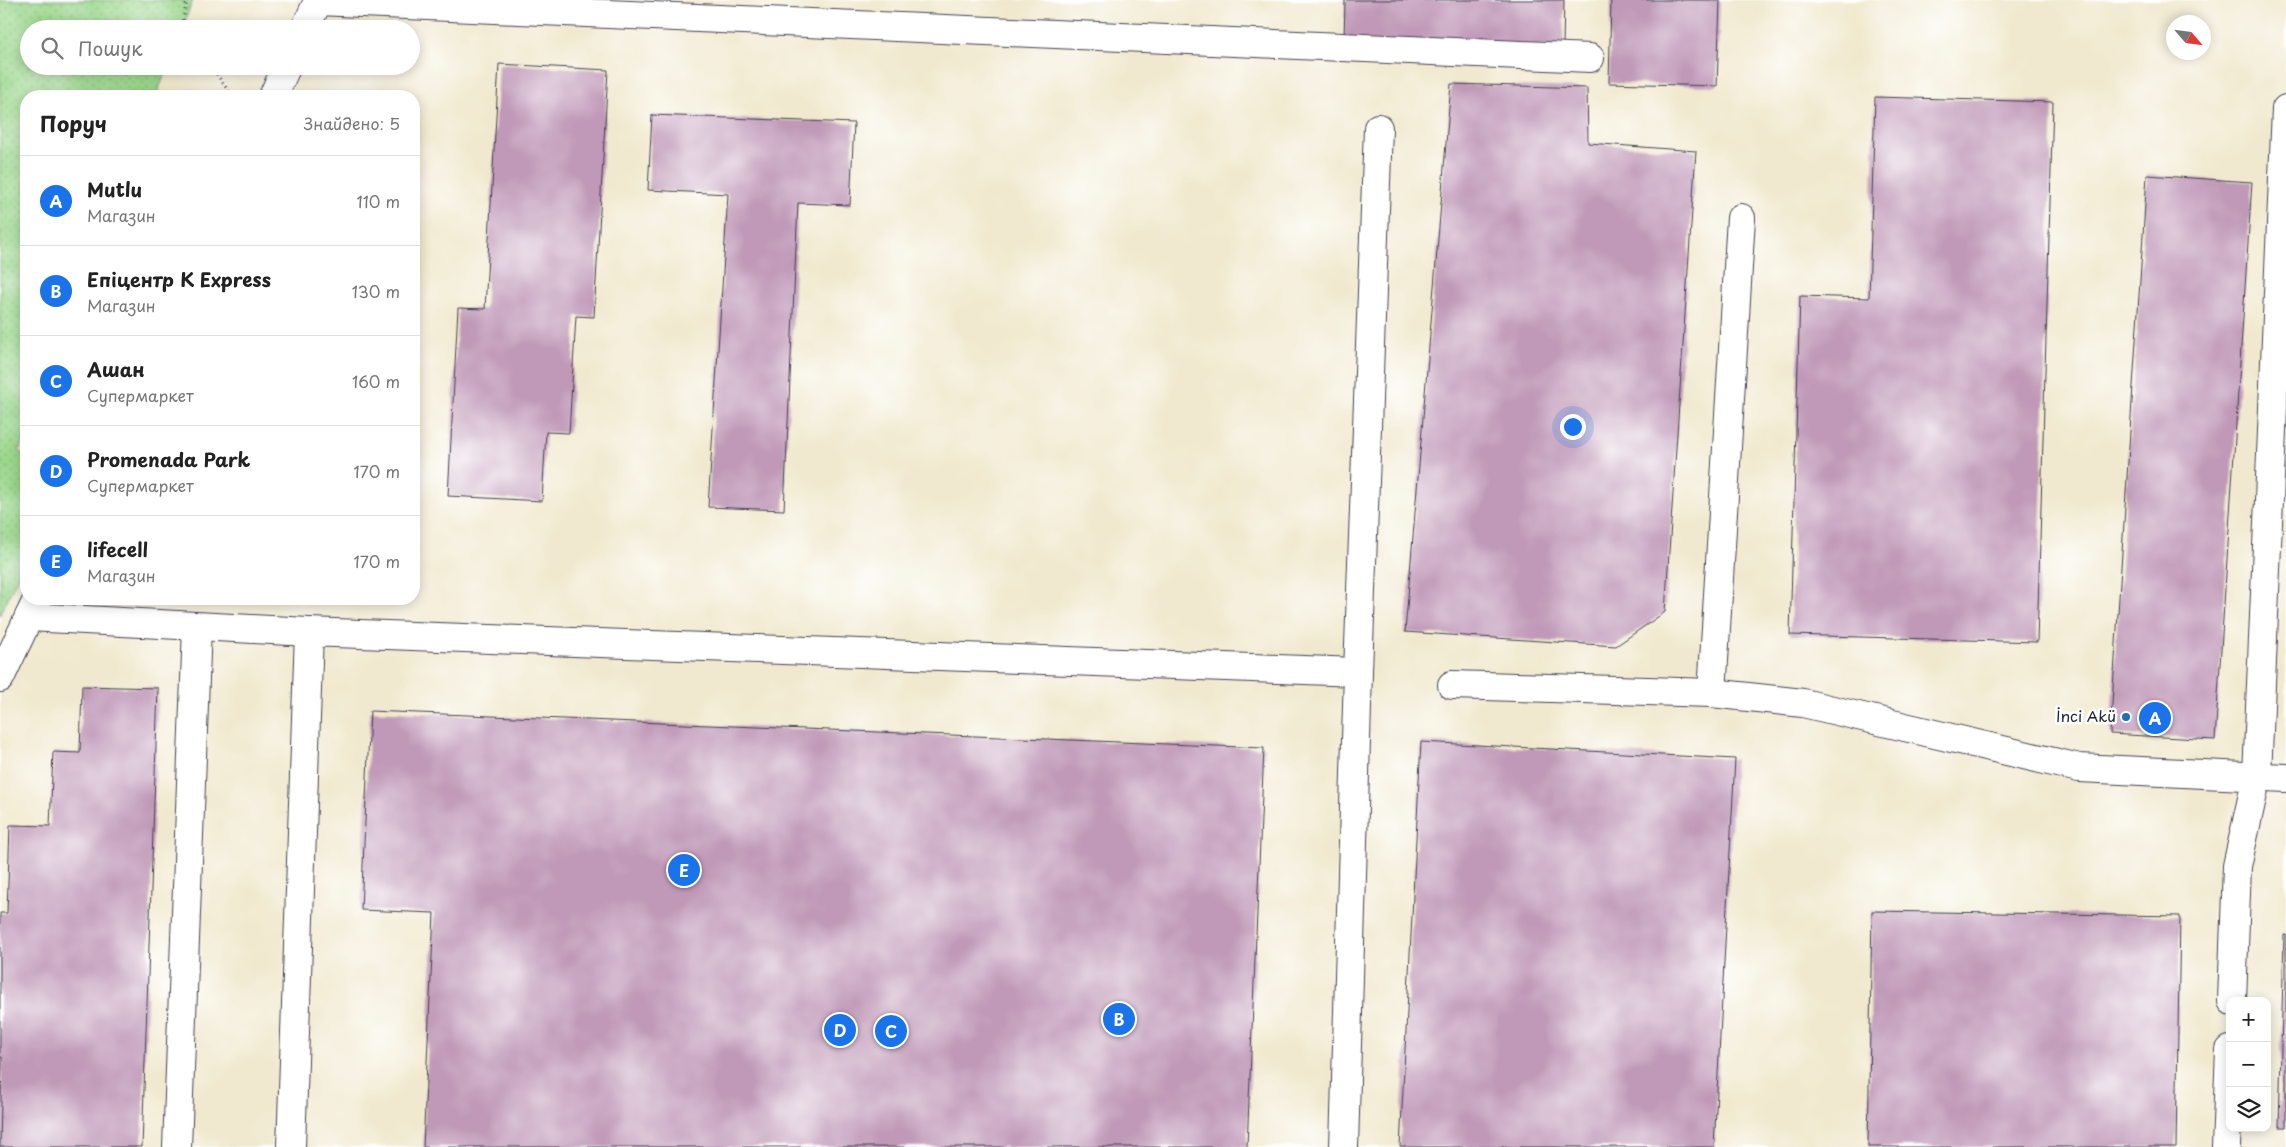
<!DOCTYPE html>
<html lang="uk">
<meta charset="utf-8">
<style>
:root{--surface:#fff;--page:#f6f6f6;--text:#222;--muted:#767676;--line:#e0e0e0;--accent:#1a73e8}
body{margin:0;font-family:"Playpen Sans",sans-serif;background:var(--page);color:var(--text)}
.controls{position:absolute;right:15px;bottom:15px;display:grid;overflow:hidden;border-radius:10px;box-shadow:0 2px 12px #0003}
.controls button{width:45px;height:45px;display:grid;place-items:center;padding:0;border:0;border-bottom:1px solid var(--line);background:var(--surface);color:var(--text);font:25px sans-serif}
.compass{position:absolute;left:2166px;top:15px;width:45px;height:45px;border-radius:50%;background:var(--surface);box-shadow:0 2px 12px #0003;rotate:118deg}
.you{position:absolute;left:1572px;top:426px;width:18px;height:18px;margin:-12px;border:4px solid #fff;border-radius:50%;background:#1a73e8;box-shadow:0 0 0 8px #1a73e833}
.badge{display:grid;place-items:center;width:32px;height:32px;border-radius:50%;background:var(--accent);color:#fff;font-size:16px;font-weight:700}
.pin{position:absolute;translate:-50% -50%;border:2px solid #fff;box-shadow:0 1px 5px #0006}
.list{margin:0;padding:0;list-style:none}
h2{display:flex;justify-content:space-between;align-items:center;height:65px;margin:0;padding:0 20px;font-size:21px}
h2 small{font-size:16px;font-weight:400;color:var(--muted)}
.list li{display:grid;grid-template-columns:32px 1fr auto;gap:15px;align-items:center;box-sizing:border-box;height:90px;padding:0 20px;border-top:1px solid var(--line)}
.list b{display:block;font-size:19px;white-space:nowrap}
.list p{margin:0;font-size:16px;white-space:nowrap;color:var(--muted)}
.list em{font-size:16px;font-style:normal;color:var(--muted)}
.icon{flex:none;width:28px;height:28px;fill:none;stroke:currentColor;stroke-width:2;stroke-linecap:round;stroke-linejoin:round}
.map{position:relative;flex:none;width:2286px;height:1147px;overflow:hidden}
.search{position:absolute;background:var(--surface);box-shadow:0 2px 12px #0003;left:20px;top:20px;width:400px;height:55px;display:flex;align-items:center;gap:12px;box-sizing:border-box;padding:0 18px;border-radius:28px;color:var(--muted);font-size:19px}
.panel{position:absolute;background:var(--surface);box-shadow:0 2px 12px #0003;left:20px;top:90px;width:400px;height:515px;border-radius:20px}
.map>svg:first-child{display:block}
.grass{fill:url(#grass-dots);stroke:#5e7c64}
.building{fill:#c099b8}
.lines{fill:none;stroke-linecap:round;stroke-linejoin:round}
.minor-casing{stroke:#414051;stroke-width:30}
.path{stroke:#414051;stroke-width:3;stroke-dasharray:1 4;stroke-linecap:butt}
.minor{stroke:#fff;stroke-width:28}
.poi-dot{fill:#1f6fb2;stroke:#fff;stroke-width:2}
.labels{text-anchor:middle;stroke-width:5;stroke-linejoin:round;paint-order:stroke}
.poi-label{font-size:15px;fill:#22223b;stroke:#fff;text-anchor:end}
</style>
<div class="map">
<svg width="2286" height="1147" viewBox="0 0 2286 1147">
<defs>
<pattern id="grass-dots" width="8" height="8" patternUnits="userSpaceOnUse" patternTransform="scale(1.25)"><rect width="8" height="8" fill="#9bd78c"/><path d="M2 2h.1M6 6h.1" fill="none" stroke="#85b87a" stroke-width="1.8" stroke-linecap="round"/></pattern>
</defs>
<rect width="100%" height="100%" fill="#fff"/>
<filter id="ink" filterUnits="userSpaceOnUse"><feTurbulence type="fractalNoise" baseFrequency=".02" numOctaves="2"/><feDisplacementMap in="SourceGraphic" scale="10" xChannelSelector="R" yChannelSelector="G"/><feConvolveMatrix kernelMatrix="1 2 1 2 8 2 1 2 1" color-interpolation-filters="sRGB"/></filter>
<filter id="wash" filterUnits="userSpaceOnUse"><feTurbulence type="fractalNoise" baseFrequency=".0096" numOctaves="4" result="noise"/><feDisplacementMap in="SourceGraphic" scale="20" xChannelSelector="R" yChannelSelector="G"/><feGaussianBlur stdDeviation="1.12" result="paint"/><feColorMatrix in="noise" values="0 0 0 0 0 0 0 0 0 0 0 0 0 0 0 0 0 1.4 0 .05"/><feComposite in="paint" operator="in"/></filter>
<g filter="url(#wash)">
<rect width="100%" height="100%" fill="#f1e9cf"/>
<path class="grass" d="M0,0H193L182,29H29V66H168L156,96H26V432L19,451L26,457V559L0,615Z"/>
<g id="blocks">
<g class="building">
<path d="M1345,0H1564L1563,47L1344,40Z"/>
<path d="M1611,0H1720L1717,86L1609,83Z"/>
<path d="M499,64L608,70L594,317L576,316L569,433L546,432L542,501L448,496L458,308L485,309Z"/>
<path d="M1451,84L1587,88L1588,143L1696,151L1665,612L1616,646L1405,632Z"/>
<path d="M1875,97L2053,102L2037,642L1790,635L1800,296L1869,298Z"/>
<path d="M652,115L854,123L850,205L798,203L784,510L708,507L728,194L648,190Z"/>
<path d="M2147,175L2252,182L2215,740L2110,734Z"/>
<path d="M82,686L158,688L142,1147H0L2,1057H0V913H7L10,825L50,826L53,752L80,753Z"/>
<path d="M370,711L1264,748L1247,1147H423L434,913L361,910Z"/>
<path d="M1421,742L1735,759L1714,1147H1400Z"/>
<path d="M1872,911L2180,916L2176,1147H1868Z"/>
<path d="M2284,935H2286V1127H2279Z"/>
</g>
</g>
</g>
<g filter="url(#ink)">
<use href="#blocks" fill-opacity="0" stroke="#414051" stroke-width="1"/>
<g class="lines">
<g class="minor-casing">
<g id="minor">
<path d="M305,29L318,1L1590,58"/>
<path d="M273,96L287,66"/>
<path d="M29,617L309,632"/>
<path d="M1358,672L1378,128"/>
<path d="M0,678L37,600"/>
<path d="M1452,685L1712,693L1803,703L2079,768L2286,778"/>
<path d="M1712,693L1741,218"/>
<path d="M2232,1001L2237,866L2257,776L2286,109"/>
<path d="M177,1147L197,627"/>
<path d="M291,1147L309,632L1358,672L1344,1147"/>
<path d="M2226,1147L2230,1050"/>
</g>
</g>
<g class="path">
<path d="M185,29L182,25L187,0"/>
<path d="M211,66L232,96"/>
</g>
<use href="#minor" class="minor"/>
</g>
</g>
<circle class="poi-dot" cx="2126" cy="717" r="5"/>
<g class="labels">
<g class="poi-label">
<text x="2116" y="722">İnci Akü</text>
</g>
</g>
</svg>
<div class="controls">
<button>+</button>
<button>−</button>
<button><svg class="icon" aria-label="layers" viewBox="0 0 24 24"><path d="M12 4l9 5-9 5-9-5zM3 14l9 5 9-5"/></svg></button>
</div>
<svg class="compass" viewBox="-18 -18 36 36"><path d="M0-13l5 13h-10z" fill="#e53935"/><path d="M0 13l5-13h-10z" fill="#767676"/></svg>
<div class="you"></div>
<div class="pin badge" style="left:2155px;top:718px">A</div>
<div class="pin badge" style="left:1119px;top:1019px">B</div>
<div class="pin badge" style="left:891px;top:1031px">C</div>
<div class="pin badge" style="left:840px;top:1030px">D</div>
<div class="pin badge" style="left:684px;top:870px">E</div>
<div class="search"><svg class="icon" aria-label="search" viewBox="0 0 24 24"><circle cx="10" cy="10" r="6"/><path d="M15 15l6 6"/></svg>Пошук</div>
<section class="panel">
<h2>Поруч<small>Знайдено: 5</small></h2>
<ul class="list">
<li><span class="badge">A</span><div><b>Mutlu</b><p>Магазин</p></div><em>110 m</em></li>
<li><span class="badge">B</span><div><b>Епіцентр К Express</b><p>Магазин</p></div><em>130 m</em></li>
<li><span class="badge">C</span><div><b>Ашан</b><p>Супермаркет</p></div><em>160 m</em></li>
<li><span class="badge">D</span><div><b>Promenada Park</b><p>Супермаркет</p></div><em>170 m</em></li>
<li><span class="badge">E</span><div><b>lifecell</b><p>Магазин</p></div><em>170 m</em></li>
</ul>
</section>
</div>
